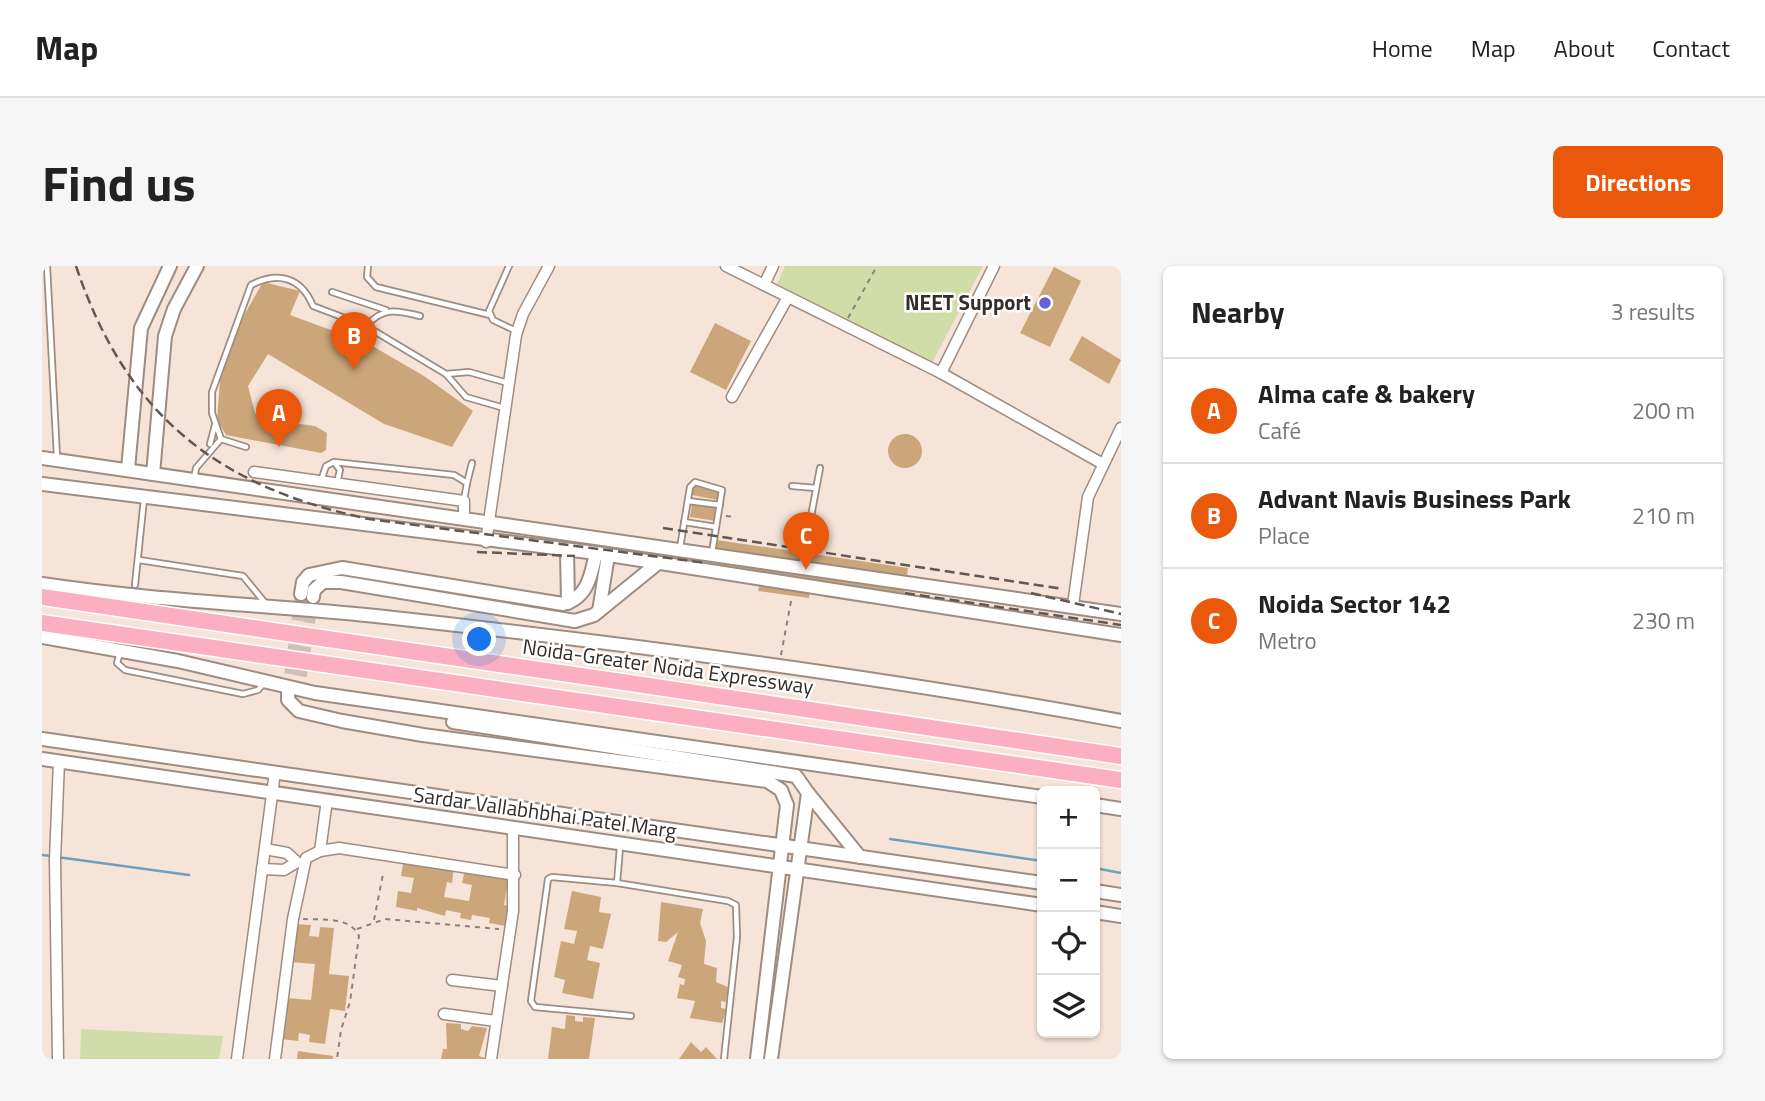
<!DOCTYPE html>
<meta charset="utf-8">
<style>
:root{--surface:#fff;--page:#f6f6f6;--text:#222;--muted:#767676;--line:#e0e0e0;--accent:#ea580c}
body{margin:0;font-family:"Titillium Web",sans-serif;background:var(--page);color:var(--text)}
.controls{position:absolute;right:21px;bottom:21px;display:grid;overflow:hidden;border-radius:10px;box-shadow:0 2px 5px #0004}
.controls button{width:63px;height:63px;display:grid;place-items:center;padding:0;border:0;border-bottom:2px solid var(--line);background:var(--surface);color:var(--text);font:35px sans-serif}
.you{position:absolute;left:438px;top:374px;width:24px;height:24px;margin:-18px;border:5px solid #fff;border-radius:50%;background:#1a73e8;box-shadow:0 0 0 10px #1a73e833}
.badge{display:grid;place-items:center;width:46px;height:46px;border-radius:50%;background:var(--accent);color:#fff;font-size:23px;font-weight:700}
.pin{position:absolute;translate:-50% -58px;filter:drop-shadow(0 2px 4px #0008)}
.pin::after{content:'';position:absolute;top:37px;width:24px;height:21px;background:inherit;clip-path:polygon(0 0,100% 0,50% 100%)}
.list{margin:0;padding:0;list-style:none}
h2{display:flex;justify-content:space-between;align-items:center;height:91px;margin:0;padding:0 28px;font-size:30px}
h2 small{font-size:23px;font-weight:400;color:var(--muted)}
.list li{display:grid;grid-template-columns:46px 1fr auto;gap:21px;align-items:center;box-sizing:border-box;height:105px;padding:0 28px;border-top:2px solid var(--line)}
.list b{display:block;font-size:26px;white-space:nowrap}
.list p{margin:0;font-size:23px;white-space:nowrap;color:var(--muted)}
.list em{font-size:23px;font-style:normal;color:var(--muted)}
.icon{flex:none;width:38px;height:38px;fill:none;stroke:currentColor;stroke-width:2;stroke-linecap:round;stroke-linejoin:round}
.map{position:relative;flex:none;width:1079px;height:793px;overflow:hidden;border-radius:10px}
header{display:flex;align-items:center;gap:42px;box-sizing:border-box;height:98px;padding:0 35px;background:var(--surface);border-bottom:2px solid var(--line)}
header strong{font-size:33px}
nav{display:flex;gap:38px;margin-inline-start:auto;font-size:24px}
.intro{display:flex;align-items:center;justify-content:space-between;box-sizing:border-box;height:168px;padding:0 42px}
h1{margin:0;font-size:49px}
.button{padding:18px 32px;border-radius:10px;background:var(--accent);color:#fff;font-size:24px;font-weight:700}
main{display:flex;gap:42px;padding:0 42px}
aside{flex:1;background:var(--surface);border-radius:10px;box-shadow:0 2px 5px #0004}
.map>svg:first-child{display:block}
.green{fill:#d1dda8}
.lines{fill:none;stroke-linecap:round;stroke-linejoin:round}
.stream{stroke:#6ba1bf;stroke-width:2.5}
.building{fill:#cca67b}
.tertiary-tunnel{stroke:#d0bfb6;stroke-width:12;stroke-dasharray:12 6;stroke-linecap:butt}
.service-casing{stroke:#9d8c81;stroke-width:8}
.minor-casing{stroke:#9d8c81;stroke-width:13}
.tertiary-casing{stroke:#9d8c81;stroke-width:16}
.trunk-casing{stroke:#fff;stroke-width:19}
.path{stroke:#8c8079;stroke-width:2;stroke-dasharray:5 5;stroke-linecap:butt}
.service{stroke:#fff;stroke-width:4.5}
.minor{stroke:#fff;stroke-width:10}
.tertiary{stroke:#fff;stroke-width:12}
.trunk{stroke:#fcafc0;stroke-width:16}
.rail{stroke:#615852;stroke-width:2.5;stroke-dasharray:10 5;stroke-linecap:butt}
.poi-dot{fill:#6660d9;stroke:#fff;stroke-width:2.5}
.labels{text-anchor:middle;stroke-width:5;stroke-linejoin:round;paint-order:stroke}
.poi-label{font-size:21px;font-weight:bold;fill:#342d29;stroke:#fff;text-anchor:end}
.street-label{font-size:21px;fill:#342d29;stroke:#fff}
</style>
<header>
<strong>Map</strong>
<nav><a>Home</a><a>Map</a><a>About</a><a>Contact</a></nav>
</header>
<div class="intro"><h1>Find us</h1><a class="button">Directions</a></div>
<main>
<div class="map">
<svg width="1079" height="793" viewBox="0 0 1079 793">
<rect width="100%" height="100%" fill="#f7e4d9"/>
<g class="green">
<path d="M743,0H941L890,97L735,18Z"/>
<path d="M39,763L181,770L177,793H38Z"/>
</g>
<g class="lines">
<g class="stream">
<path d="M848,573L1000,595"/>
<path d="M0,589L9,590"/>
<path d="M15,591L147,609"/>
<path d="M1053,602L1079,607"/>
</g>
</g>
<g class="building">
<path d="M1012,1L1039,15L1008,81L978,67Z"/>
<path d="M221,16L258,25L248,49L327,78L382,110L431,145L410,181L342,158L226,88L206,120L213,147L219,153L273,160L285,167L284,184L279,187L184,169L175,154L178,115L197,58Z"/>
<path d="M673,57L709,75L684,124L648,106Z"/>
<path d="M1040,70L1079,94L1067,118L1027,94Z"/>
<circle cx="863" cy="185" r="17"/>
<path d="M652,219L677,224L675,234L650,229Z"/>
<path d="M650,238L675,242L674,255L648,251Z"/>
<path d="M668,273L866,302L861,338L830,333V338L782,331L783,326L768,323L767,332L716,325L718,314L663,306Z"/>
<path d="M362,593L412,601L410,617L405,616L402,631L427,635L430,619L420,617L423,603L467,610L462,639L467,640L464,660L447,657L448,652L430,649L429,654L418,652L419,647L404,644L403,650L375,642V645L354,641L356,625L369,627L372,612L359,610Z"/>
<path d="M530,625L559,631L557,646L569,648L561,683L548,680L545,694L558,697L551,733L520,727L523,714L512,711L519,675L532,678L535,665L522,663Z"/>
<path d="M619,636L661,643L658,657L664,675L662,698L675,702L674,716L686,721L684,736L679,735V742L685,743L680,757L648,752L653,735L635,732L638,718L642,719L643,713L636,711L640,699L626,695L636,666L624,676L616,675Z"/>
<path d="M252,658L269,659L267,670L277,671L278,661L292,662L287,708L307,710L303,745L288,743L283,778L267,776L268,769L257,767L256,775L239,773L244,732L269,734L273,698L248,696L255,669H251Z"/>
<path d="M524,749L533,750V755L541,756V751L553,752L547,793H506L510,761L523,763Z"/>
<path d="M404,757L419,758V763L426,765L430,760L445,762L437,790L446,793H399L401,783H405Z"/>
<path d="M649,776L659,786L664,781L675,793H637Z"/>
<path d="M256,785L291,790V793H255Z"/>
</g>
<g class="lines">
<g class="tertiary-tunnel">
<path d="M246,426L259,328"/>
<path d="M256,428L271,331"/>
</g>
<g class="service-casing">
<g id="service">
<path d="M5,0L15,191"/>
<path d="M326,0L325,11L334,21L448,49"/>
<path d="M467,0L447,45L451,54L474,65"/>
<path d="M290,26L344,44"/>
<path d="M324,60C341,41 354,44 378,50"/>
<path d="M462,142L424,131L404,108L427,106L466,117"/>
<path d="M168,178L173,159"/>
<path d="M204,181L179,173L170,147V126L209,19C236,5 259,11 271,40L324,60L404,108"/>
<path d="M292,196L412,209L425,217L422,234"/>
<path d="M152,213L154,202L179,173"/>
<path d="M279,215L284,200L292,196L298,204L295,217"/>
<path d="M425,217L430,197"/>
<path d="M750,220L774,222"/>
<path d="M646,235L678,239"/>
<path d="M642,256L674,261"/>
<path d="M638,282L648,221L653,216L680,224L670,287"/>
<path d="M97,294L201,310L224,338"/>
<path d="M760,299L778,202"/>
<path d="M93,319L102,233"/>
<path d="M77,390L75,397L83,404L201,428L216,424L222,417"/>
<path d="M578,581L575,617L686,635L694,639L695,671L682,793"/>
<path d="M575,617L510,611L506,613L489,735L493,741L589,750"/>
</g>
</g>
<g class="minor-casing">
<g id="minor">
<path d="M684,0L899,107L1061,198"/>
<path d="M722,19L731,0"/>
<path d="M899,107L952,0"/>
<path d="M690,131L746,31"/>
<path d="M212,206L422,235V251"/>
<path d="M444,276L474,69L481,48L507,0"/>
<path d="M1031,339L1046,231L1079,162"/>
<path d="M278,585L285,534"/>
<path d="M220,603L242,604L255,596L245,587L223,583"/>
<path d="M410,714L460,720"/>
<path d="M402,748L454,755"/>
<path d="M16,793L13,594L17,495"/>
<path d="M195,793L233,506"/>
<path d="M233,793L251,653L264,592L278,585L297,582L473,609"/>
<path d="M449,793L471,645V563"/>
</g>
</g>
<g class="tertiary-casing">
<g id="tertiary">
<path d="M0,192L1079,348"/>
<path d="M86,203L99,62L128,0"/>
<path d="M111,208L123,70L132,43L155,0"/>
<path d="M0,218L554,287L1079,369"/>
<path d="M525,284L526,337"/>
<path d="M0,318C113,335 229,339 343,351C589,378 836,410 1079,455"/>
<path d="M259,328L261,316L267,309L300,302L521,338C546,332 549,309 554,287"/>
<path d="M271,331L272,324L281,316H299L533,355L552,349L616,297"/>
<path d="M557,345L566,289"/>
<path d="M0,371L136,395L273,427L1000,531"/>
<path d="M246,426V434L257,445L300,455L381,469L725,515L739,524L745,539L715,793"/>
<path d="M411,456L754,510L766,527L729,793"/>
<path d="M0,473L1000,617"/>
<path d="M0,493L1000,639"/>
<path d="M766,527L818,591"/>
<path d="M1053,539L1079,543"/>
<path d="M1053,625L1079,629"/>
<path d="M1053,646L1079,650"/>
</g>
</g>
<g class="trunk-casing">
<g id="trunk">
<path d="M0,331C359,386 720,434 1079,490"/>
<path d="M0,357L1079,514"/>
</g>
</g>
<g class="path">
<path d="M806,52L835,0"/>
<path d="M684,250L694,251"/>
<path d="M739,389L750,330"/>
<path d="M261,653C279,654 308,650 317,670L308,736L299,764L295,793"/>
<path d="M332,654L341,608"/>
<path d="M315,663L343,653L457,663"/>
</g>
<use href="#service" class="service"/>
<use href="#minor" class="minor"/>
<use href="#tertiary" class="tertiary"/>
<use href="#trunk" class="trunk"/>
<g class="rail">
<path d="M34,0C84,149 175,221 327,253L664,297"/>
<path d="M621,262L1021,323"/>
<path d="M435,286L533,290"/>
<path d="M863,327L1079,359"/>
<path d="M989,327L1079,348"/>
</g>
</g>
<circle class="poi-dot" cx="1003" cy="37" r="7"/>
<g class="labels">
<g class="poi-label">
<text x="989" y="44">NEET Support</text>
</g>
<g class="street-label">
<text transform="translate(626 401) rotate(8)" y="7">Noida-Greater Noida Expressway</text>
<text transform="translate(503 547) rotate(8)" y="7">Sardar Vallabhbhai Patel Marg</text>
</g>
</g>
</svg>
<div class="controls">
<button>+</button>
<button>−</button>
<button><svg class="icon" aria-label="locate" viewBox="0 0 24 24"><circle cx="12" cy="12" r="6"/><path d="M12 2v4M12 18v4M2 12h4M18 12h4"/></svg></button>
<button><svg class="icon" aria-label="layers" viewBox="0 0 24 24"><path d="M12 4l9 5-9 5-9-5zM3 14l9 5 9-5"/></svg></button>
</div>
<div class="you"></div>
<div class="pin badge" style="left:237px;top:181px">A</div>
<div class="pin badge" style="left:312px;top:104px">B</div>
<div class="pin badge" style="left:764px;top:304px">C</div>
</div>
<aside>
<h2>Nearby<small>3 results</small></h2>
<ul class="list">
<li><span class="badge">A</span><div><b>Alma cafe &amp; bakery</b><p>Café</p></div><em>200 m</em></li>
<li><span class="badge">B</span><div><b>Advant Navis Business Park</b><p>Place</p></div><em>210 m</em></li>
<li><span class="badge">C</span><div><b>Noida Sector 142</b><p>Metro</p></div><em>230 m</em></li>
</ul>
</aside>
</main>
